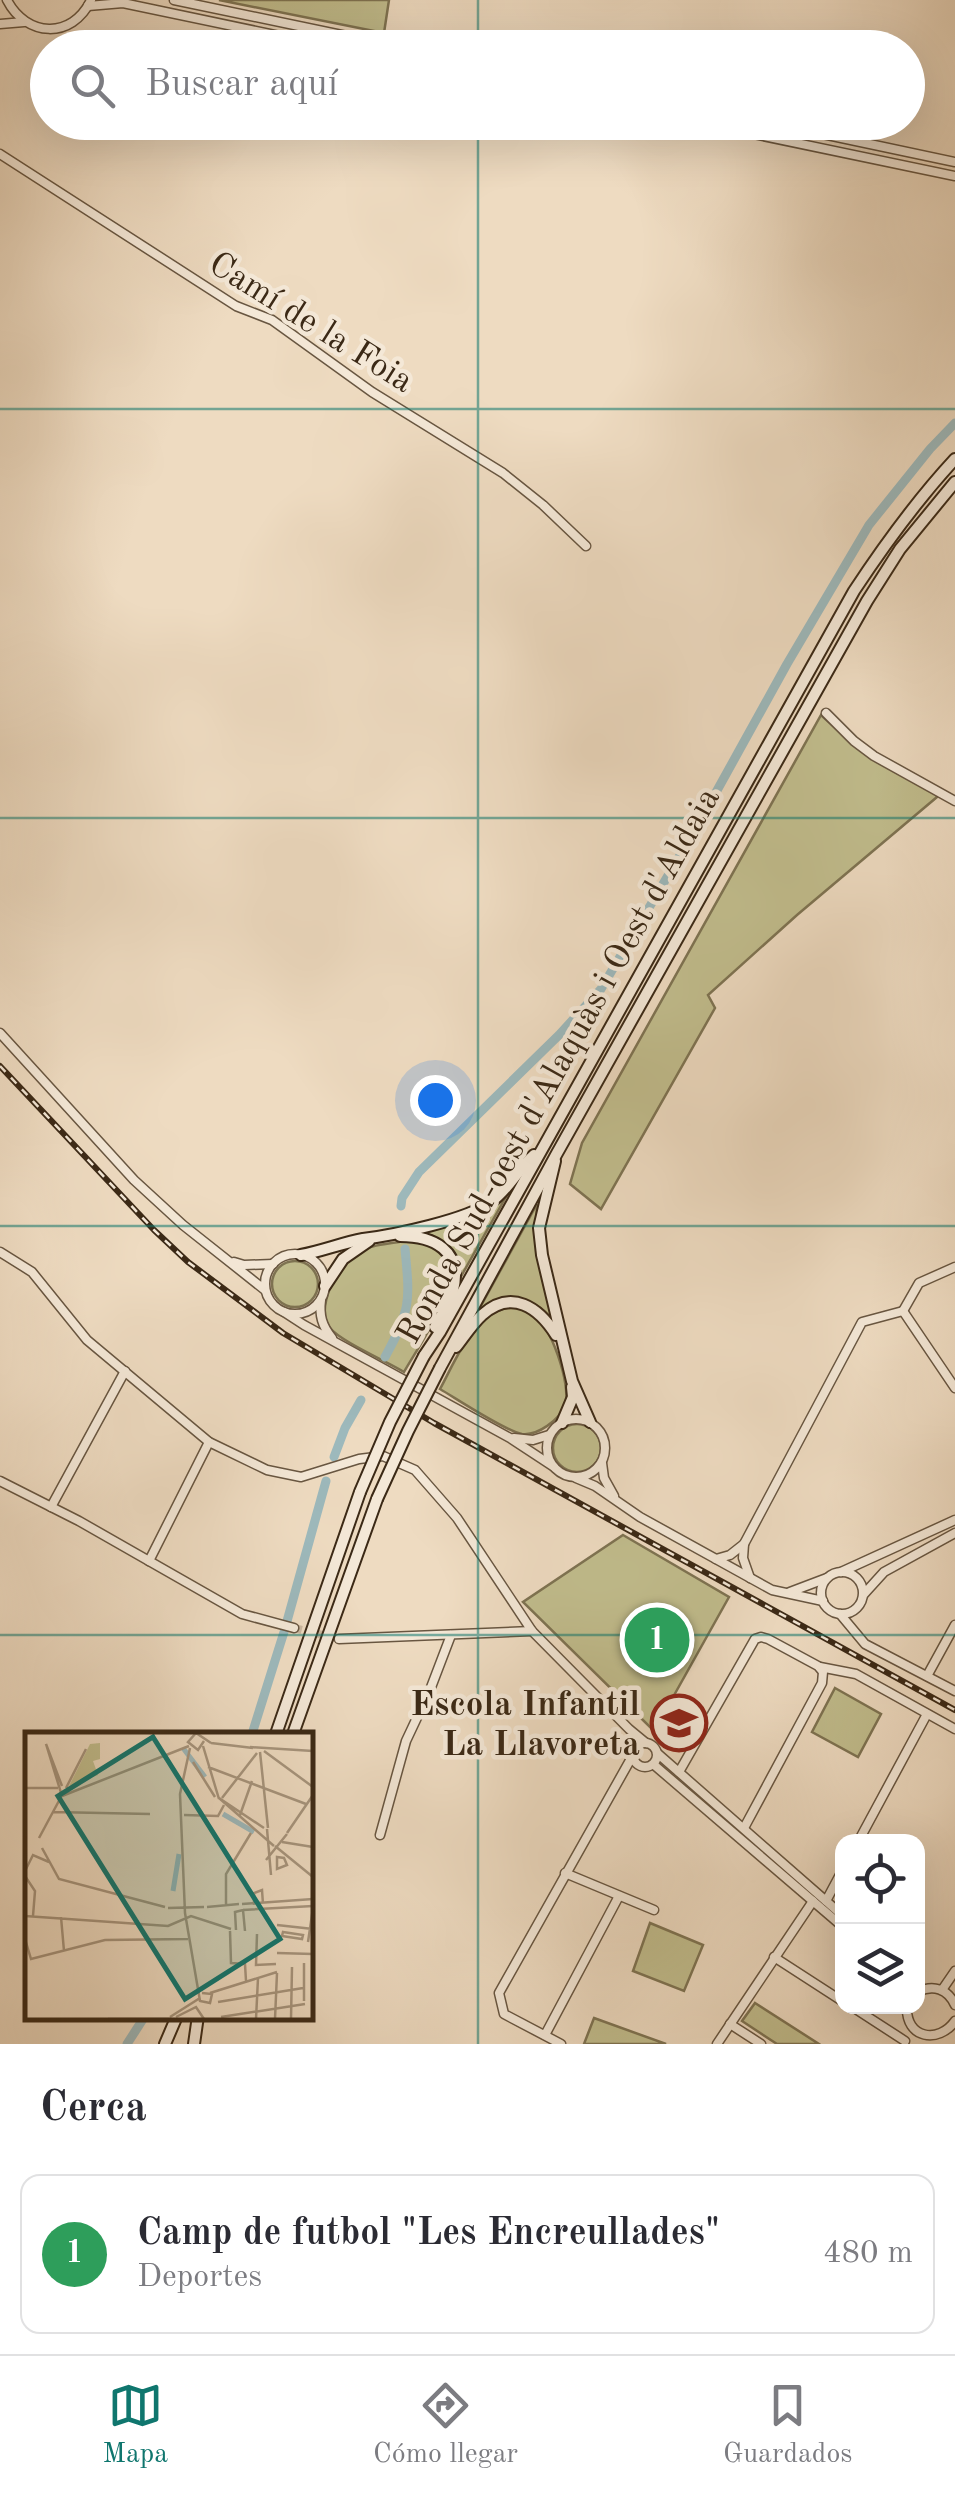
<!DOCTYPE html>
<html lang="es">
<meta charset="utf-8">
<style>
:root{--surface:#fff;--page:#f2f2f3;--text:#2b2b33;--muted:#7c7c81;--line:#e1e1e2;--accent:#0f766e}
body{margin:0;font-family:"Old Standard TT",serif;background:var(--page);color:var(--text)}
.controls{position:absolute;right:30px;bottom:30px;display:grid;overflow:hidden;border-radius:20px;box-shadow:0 10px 40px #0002}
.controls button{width:90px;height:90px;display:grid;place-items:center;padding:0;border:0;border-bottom:2px solid var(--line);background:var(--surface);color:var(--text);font:50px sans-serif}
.you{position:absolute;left:435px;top:1100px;width:35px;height:35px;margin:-25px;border:8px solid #fff;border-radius:50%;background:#1a73e8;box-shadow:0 0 0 15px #1a73e833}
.badge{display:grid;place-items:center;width:65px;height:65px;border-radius:50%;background:var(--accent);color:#fff;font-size:32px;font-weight:700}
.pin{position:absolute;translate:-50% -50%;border:5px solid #fff;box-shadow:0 2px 10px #0006}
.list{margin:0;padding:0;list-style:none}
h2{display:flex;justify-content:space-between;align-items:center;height:130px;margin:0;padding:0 40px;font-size:42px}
h2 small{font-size:32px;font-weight:400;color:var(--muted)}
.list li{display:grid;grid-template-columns:65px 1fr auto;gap:30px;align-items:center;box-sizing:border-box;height:160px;margin:0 20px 20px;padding:0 20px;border:2px solid var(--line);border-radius:20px}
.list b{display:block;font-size:38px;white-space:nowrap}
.list p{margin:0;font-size:32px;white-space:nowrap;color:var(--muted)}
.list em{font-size:32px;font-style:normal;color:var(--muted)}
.icon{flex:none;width:55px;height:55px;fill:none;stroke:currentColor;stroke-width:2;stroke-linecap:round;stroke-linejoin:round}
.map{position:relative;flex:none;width:955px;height:2044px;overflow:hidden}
.search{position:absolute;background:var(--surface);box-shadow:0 10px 40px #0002;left:30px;right:30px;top:30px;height:110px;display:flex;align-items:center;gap:25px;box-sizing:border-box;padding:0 35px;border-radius:55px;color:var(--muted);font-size:38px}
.sheet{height:310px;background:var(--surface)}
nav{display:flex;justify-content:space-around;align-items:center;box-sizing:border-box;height:140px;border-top:2px solid var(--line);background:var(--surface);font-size:28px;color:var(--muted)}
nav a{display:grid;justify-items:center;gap:5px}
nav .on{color:var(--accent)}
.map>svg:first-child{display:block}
.green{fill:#c1bd8d;stroke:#7e7352;stroke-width:2.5}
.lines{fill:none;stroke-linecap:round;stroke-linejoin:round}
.canal{stroke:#9db9bc;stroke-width:9}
.street-tunnel{stroke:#cab79f;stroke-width:8;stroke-dasharray:8 4;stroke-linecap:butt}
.street-casing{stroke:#685641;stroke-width:11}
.secondary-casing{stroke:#3b2916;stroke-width:14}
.street{stroke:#f4e8d7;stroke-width:8}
.secondary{stroke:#f4e8d7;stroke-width:10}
.rail-casing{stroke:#3b2916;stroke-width:6}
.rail{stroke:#f4e8d7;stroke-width:2.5;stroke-dasharray:8;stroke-linecap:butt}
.secondary-bridge-casing{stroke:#3b2916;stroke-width:14;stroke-linecap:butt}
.secondary-bridge{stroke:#f4e8d7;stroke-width:10}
.grid{fill:none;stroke:#0f766e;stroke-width:2.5;stroke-opacity:0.55}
.labels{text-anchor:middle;stroke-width:9;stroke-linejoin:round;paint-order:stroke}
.street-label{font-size:35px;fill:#3b2916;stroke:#f4e8d7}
.poi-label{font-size:35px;font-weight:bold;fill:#3b2916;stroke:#f4e8d7;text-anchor:end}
.inset-river{fill:none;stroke:#9db9bc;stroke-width:5}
.inset-road{fill:none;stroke:#a6947d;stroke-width:2.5}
.view{fill:#0f766e;fill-opacity:0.15;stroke:#0f766e;stroke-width:5}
.inset-edge{fill:none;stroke:#3b2916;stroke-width:5}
</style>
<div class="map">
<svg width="955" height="2044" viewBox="0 0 955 2044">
<rect width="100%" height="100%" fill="#eedbc1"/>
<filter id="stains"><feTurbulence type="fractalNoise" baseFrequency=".002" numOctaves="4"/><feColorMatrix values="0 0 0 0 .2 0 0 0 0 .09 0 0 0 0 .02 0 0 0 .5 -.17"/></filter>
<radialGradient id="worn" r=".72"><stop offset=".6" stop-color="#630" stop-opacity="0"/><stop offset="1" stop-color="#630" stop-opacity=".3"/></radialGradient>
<g class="green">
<path d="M219,0H389L384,33Z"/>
<path d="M821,715L853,744L935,791L937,797L797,915L708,995L715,1008L601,1209L570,1184L582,1143Z"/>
<path d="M506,1194L507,1195L459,1280C451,1255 450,1238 420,1232Z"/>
<path d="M537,1204L536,1227L553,1320C533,1295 502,1291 477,1313Z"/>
<path d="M409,1240C418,1241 424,1243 432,1247C476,1269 420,1343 404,1372C388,1362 340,1341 330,1328C315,1308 337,1265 356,1253C370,1244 393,1244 409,1240Z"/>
<circle cx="295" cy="1284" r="23"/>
<path d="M510,1307C517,1308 526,1309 533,1313C550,1323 572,1386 565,1405C560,1420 537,1436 522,1434C505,1431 457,1399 440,1389C457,1358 472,1315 510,1307Z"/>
<circle cx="577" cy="1448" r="24"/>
<path d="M623,1535L729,1597L654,1731L523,1602Z"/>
<path d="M835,1688L881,1714L858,1757L812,1732Z"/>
<path d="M650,1923L703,1945L684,1991L633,1971Z"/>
<path d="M755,2003L819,2044H777L742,2021Z"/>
<path d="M594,2018L666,2044H584Z"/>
</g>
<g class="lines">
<g class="canal">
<path d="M401,1206L402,1198L419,1172L559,1035L601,989L699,823L787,664L869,525L930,449L955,423"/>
<path d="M385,1357C411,1310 410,1301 405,1249"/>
<path d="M334,1457L345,1428L361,1400"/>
<path d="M252,1734L284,1632L326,1481"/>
<path d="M127,2044L145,2016"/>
</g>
<path class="street-tunnel" d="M294,1628L339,1639"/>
<g class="street-casing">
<g id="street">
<path d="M7,0C26,37 72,40 91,0"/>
<path d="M174,0L404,48"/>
<path d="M88,6L123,3L337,48"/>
<path d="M0,24L24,22"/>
<path d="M696,122L955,176"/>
<path d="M766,122L955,162"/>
<path d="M0,154L236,306L272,320L372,392L503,473L543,505L586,546"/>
<path d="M826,713L854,741L874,756L955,801"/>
<path d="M0,1033L134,1180L183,1225L265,1290"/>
<path d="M0,1252L32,1272L87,1340L209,1442L267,1470L301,1477L359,1459L383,1456L415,1470L457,1518L532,1631L629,1729L646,1743"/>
<circle cx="295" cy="1284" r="30"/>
<path d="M234,1262L244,1265L273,1264"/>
<path d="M321,1300C319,1315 322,1326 332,1338"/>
<path d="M903,1311L955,1388"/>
<path d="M903,1311L919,1283L955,1267"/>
<path d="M284,1312L304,1325L510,1438L554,1467"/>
<circle cx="576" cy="1448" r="29"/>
<path d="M514,1438L533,1440L549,1435"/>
<path d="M602,1463L604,1478L614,1496"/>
<path d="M576,1478L595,1486L640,1517L772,1590L823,1601"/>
<path d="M0,1481L79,1521L242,1614L294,1628"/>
<path d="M51,1507L125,1371"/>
<path d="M744,1544L743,1558L750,1578"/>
<path d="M716,1559L730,1555L744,1544L862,1322L903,1311"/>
<path d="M149,1561L209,1442"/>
<circle cx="842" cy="1593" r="21"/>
<path d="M841,1572L955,1520"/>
<path d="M790,1592L827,1578"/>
<path d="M864,1594L884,1572L955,1533"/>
<path d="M840,1614L865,1644L955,1691"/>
<path d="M339,1639L532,1631"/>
<path d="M820,1667L856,1674L955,1729"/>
<path d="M927,1676L955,1625"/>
<circle cx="645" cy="1755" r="12"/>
<path d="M657,1753L842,1915"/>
<path d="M653,1764L842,1926"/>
<path d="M679,1772L755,1639L761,1637L768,1639L818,1666L823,1672L822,1683L744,1828"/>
<path d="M380,1835L406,1741L430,1690L451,1635"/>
<path d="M858,1842L927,1714"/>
<path d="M565,1873L654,1910"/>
<path d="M826,1901L842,1871"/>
<path d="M774,1957L842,2001"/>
<path d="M942,1990L955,1971"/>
<path d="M918,1992C933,1984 948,1989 955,2005"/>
<path d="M851,2006L905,2041"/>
<path d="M907,2006C905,2039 939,2044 955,2021"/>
<path d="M730,2024L761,2044"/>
<path d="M545,2035L619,1896"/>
<path d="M561,2044L504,2014L499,1993L633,1755"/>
<path d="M717,2044L813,1901"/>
</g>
</g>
<g class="secondary-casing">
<g id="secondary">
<path d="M555,1161L539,1228L542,1255L572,1381L590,1422"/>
<path d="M400,1236C433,1236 463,1250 453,1290C450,1303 441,1315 435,1327"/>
<path d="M301,1255C322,1251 342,1243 363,1239C394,1235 467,1220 491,1202C509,1189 518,1169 534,1155"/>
<path d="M325,1286L343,1259L369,1241"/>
<path d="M456,1347C464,1337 472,1324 482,1315C512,1288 539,1308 556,1335"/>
<path d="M424,1356L440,1332L854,591C885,544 917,500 955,459"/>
<path d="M440,1368L556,1155L867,601L900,549L955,482"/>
<path d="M562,1423L573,1397L572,1387"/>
<path d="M276,1734L360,1492"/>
<path d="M293,1734L377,1499"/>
<path d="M165,2044L177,2016"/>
<path d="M194,2044L198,2016"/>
</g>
</g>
<use href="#street" class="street"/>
<use href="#secondary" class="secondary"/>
<g class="rail-casing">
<path id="rail" d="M0,1066L154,1230L188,1262L283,1333L434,1423L955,1710"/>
</g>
<use href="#rail" class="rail"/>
<g class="secondary-bridge-casing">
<g id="secondary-bridge">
<path d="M360,1492L390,1422L424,1356"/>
<path d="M377,1499L408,1431L440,1368"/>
</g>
</g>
<use href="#secondary-bridge" class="secondary-bridge"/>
</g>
<path class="grid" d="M478,0V48M478,122V2044M0,409H955M0,818H955M0,1226H955M0,1635H955"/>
<defs>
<g id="school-ring" transform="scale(2.875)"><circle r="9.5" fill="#f4e8d7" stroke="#8f2418" stroke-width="1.5"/><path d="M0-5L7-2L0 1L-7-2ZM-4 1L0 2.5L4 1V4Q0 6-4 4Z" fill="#8f2418"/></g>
</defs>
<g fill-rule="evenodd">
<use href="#school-ring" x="679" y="1723"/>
</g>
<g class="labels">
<g class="street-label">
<text transform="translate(312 321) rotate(32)" y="12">Camí de la Foia</text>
<text transform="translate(557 1065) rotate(-61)" y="12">Ronda Sud-oest d'Alaquàs i Oest d'Aldaia</text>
</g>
<g class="poi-label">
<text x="640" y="1715">Escola Infantil<tspan x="640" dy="40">La Llavoreta</tspan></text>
</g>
</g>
<g transform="translate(25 1732)">
<rect width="288" height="288" fill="#eedbc1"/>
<path d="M75,11V27L68,29L73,43L44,54L65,12Z" fill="#c1bd8d"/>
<path class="inset-river" d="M158,16L180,45M198,82L229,100M148,159L154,122"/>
<path class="inset-road" d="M179,9L173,18L163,10L171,1L186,11M186,11L228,16M178,14L194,67M225,15L288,19M165,16L155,62L160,181L175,269L185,271L187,262L177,261M239,19L288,55M235,20L243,96M168,30L190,65M183,35L281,72M37,54L21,12L37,64L164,14M0,56H33M41,56L61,17M197,66L232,21M28,80L125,82M159,83L193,84L199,73M215,83L227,49M239,96L194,66L249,114M242,97L246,143M262,101L288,63M14,106L36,65M257,110L288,115M250,114L288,145M17,116L34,147L140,175M252,125L259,126L262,133L252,137ZM241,128L262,102M0,139L8,123L24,130M0,144L10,159L8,184M217,172L288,167M229,173V161L237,158L238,172M201,174V142L226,101M182,175L214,172M143,176L179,175M218,178L288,174M0,184L143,194L166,184L206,197M36,185L39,219M252,193L288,197M211,198L210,180L218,178L220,199M205,199L206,231L220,232L221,249M258,200L278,203L277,207L257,204ZM232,202L231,233L251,232M0,207L6,227L80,208L163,207M283,210L288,176M252,221L288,222M279,231V269M185,261L252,240M193,270L278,256M145,285L175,266M151,285L171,275L179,287M196,285L280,272M83,287H146M231,287L233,246M250,287L252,241M266,287L267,235"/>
<path class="view" d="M128,5L255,207L160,267L33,64Z"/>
<rect width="288" height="288" class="inset-edge"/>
</g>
<rect width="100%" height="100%" filter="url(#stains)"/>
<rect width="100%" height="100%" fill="url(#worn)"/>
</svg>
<div class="controls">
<button><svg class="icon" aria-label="locate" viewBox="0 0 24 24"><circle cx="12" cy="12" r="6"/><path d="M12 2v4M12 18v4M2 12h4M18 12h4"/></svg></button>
<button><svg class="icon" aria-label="layers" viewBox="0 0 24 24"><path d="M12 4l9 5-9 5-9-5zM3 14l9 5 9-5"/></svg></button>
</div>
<div class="you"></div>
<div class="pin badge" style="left:657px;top:1640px;background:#2e9e5b">1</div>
<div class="search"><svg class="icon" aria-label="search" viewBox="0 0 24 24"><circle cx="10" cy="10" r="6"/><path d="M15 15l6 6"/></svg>Buscar aquí</div>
</div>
<section class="sheet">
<h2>Cerca<small></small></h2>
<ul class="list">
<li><span class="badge" style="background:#2e9e5b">1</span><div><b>Camp de futbol &quot;Les Encreullades&quot;</b><p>Deportes</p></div><em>480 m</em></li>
</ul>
</section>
<nav>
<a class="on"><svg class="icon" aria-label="map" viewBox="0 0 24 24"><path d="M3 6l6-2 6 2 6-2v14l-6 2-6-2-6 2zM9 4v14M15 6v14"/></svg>Mapa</a>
<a><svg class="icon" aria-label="directions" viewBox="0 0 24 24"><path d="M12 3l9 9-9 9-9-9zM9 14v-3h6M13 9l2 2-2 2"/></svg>Cómo llegar</a>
<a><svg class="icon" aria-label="saved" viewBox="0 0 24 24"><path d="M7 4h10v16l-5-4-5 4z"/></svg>Guardados</a>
</nav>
